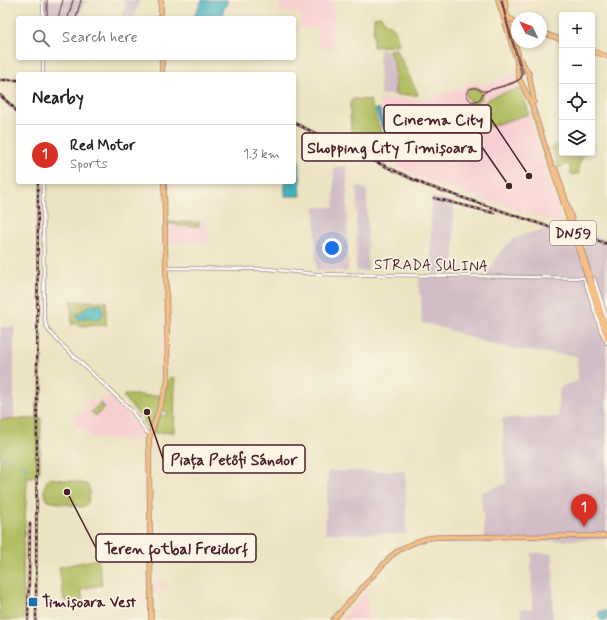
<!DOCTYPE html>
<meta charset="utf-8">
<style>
:root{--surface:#fff;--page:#f6f6f6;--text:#222;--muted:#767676;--line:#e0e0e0;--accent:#d93025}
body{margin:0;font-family:Mynerve,sans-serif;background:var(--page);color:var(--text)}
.controls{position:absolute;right:12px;top:12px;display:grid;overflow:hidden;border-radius:4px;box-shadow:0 2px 6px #0003}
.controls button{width:36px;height:36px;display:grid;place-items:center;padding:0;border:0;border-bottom:1px solid var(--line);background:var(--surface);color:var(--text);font:20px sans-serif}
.compass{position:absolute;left:511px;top:12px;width:36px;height:36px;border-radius:50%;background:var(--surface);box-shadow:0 2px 6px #0003;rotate:312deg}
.you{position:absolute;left:332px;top:248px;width:14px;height:14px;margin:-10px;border:3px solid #fff;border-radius:50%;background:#1a73e8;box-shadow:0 0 0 6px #1a73e833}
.badge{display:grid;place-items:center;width:26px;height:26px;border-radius:50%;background:var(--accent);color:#fff;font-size:13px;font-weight:700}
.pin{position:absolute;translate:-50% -33px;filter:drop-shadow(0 1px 2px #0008)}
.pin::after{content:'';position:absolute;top:21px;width:14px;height:12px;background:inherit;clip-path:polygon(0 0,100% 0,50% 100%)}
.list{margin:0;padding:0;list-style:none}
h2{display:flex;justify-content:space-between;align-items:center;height:52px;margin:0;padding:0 16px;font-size:17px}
h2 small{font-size:13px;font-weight:400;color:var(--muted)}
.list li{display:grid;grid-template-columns:26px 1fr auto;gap:12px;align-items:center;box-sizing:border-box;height:60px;padding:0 16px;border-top:1px solid var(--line)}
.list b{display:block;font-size:15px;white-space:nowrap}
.list p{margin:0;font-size:13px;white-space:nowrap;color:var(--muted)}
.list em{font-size:13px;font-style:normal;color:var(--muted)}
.icon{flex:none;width:22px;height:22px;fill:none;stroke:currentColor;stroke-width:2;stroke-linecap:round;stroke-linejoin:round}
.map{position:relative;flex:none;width:607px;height:620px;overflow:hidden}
.search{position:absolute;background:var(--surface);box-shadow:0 2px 6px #0003;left:16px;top:16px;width:280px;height:44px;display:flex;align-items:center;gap:10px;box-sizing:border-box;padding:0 14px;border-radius:4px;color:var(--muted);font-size:15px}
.panel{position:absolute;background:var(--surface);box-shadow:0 2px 6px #0003;left:16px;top:72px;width:280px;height:112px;border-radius:4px}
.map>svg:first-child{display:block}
.built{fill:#f7cfd1}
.industrial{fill:#d2bdc6}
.green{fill:#b0bd60;stroke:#7d6e46}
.water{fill:#43b2bd;stroke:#466874}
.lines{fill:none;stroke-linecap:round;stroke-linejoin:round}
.stream{stroke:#43b2bd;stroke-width:1}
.minor-casing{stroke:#9a8176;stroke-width:4}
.major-casing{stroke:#9a8176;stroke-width:5.5}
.minor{stroke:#fff;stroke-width:2.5}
.major{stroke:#f5bf86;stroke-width:4}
.tram{stroke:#4a1f2b;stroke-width:1}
.rail-casing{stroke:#4a1f2b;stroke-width:2.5}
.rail{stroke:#fcf5e5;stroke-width:1;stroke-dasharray:3;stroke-linecap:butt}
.major-bridge-casing{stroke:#9a8176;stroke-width:5.5;stroke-linecap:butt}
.major-bridge{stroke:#f5bf86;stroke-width:4}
.poi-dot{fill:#1f6fb2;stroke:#fcf5e5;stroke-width:1.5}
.labels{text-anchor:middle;stroke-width:3.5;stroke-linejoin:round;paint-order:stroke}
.shield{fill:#fcf5e5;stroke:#7f5f63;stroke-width:1}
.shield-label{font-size:14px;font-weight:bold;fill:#4a1f2b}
.street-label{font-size:15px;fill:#4a1f2b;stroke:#fcf5e5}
.poi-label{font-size:15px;font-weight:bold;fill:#4a1f2b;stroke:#fcf5e5;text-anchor:start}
.leader{fill:none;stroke:#4a1f2b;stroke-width:1.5}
.callout-dot{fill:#4a1f2b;stroke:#fcf5e5;stroke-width:1.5}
.callout{fill:#fcf5e5;stroke:#4a1f2b;stroke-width:1.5}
.callout-label{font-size:16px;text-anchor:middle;font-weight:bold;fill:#4a1f2b}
</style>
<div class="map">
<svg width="607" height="620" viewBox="0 0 607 620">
<rect width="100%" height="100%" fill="#fcf5e5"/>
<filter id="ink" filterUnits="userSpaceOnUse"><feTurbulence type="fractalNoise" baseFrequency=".025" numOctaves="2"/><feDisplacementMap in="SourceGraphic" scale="8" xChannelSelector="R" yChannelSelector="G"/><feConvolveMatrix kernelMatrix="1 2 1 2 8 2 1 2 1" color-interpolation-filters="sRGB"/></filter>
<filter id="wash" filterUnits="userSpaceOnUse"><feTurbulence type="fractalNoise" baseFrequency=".012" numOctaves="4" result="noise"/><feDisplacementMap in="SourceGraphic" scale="16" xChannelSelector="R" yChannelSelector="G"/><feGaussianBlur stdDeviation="0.9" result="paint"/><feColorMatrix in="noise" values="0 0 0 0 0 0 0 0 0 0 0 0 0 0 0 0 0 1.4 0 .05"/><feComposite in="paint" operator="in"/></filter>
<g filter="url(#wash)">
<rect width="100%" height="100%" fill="#ebe3c1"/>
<g class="built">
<path d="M280,0H334L332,48L318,47L319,30L299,29L301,13L279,12Z"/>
<path d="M515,70L563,225L434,183L399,169L378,99H426L462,88L469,83H476L481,86L500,80Z"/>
<path d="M207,221V232H210V242L166,243V222Z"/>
<path d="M109,395L130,417L140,431L144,441L91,437L71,420L85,409L89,398L95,404L100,399L103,401Z"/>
<path d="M154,581H166V590L154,592Z"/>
<path d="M367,590L368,620H341Z"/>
<path d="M139,599V605H137V608L126,609L124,601Z"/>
</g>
<g class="industrial">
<path d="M45,0H85L79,18H45Z"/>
<path d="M119,0H139L134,18L123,15L126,3Z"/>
<path d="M379,50H389L394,68L395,95H380Z"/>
<path d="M347,166L348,271H316L315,207H334V167Z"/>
<path d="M357,186L367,190L368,271H356Z"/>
<path d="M431,196L454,202V273H431Z"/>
<path d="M563,225L607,240V539L485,543L481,492L506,484L502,418L558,417L559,390L562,386L578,381L577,356L519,350L490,344L440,327L422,323L421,295L419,294V278L484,279L500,252L513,239L526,234Z"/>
<path d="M0,327H14V419L0,420Z"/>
<path d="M328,471H406V534L325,533Z"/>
<path d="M531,553H553V620H521V609H532Z"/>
</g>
<g class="green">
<path d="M381,16L386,24C396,24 397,36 399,44L392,46L373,47L374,17Z"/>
<path d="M396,49L418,94V95H395V68L389,50Z"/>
<circle cx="474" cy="95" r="8"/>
<path d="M519,89L522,90L529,114L488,127C486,122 482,115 482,109C481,97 510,91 519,89Z"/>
<path d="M353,99L370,100L387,152L369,144H358L351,139L350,102Z"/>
<path d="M562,143V153H584L578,167H579L578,171L580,173L571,175L570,167L567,164L559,168L551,147Z"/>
<path d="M167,222H199V226H177V224H167Z"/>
<path d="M71,301H106V325L78,326L75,323L72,325Z"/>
<path d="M169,378H175L174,432L152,433L160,415L167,416V412L162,410L161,408Z"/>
<path d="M124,395H143L144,396L162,395L150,429L147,428L143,422V419L124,398Z"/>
<path d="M100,403L105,407L96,416L91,412Z"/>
<path d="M41,418L40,472L27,480L23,562L24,620H0V420Z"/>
<path d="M49,478L77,482L88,485L90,492L88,503L83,507L47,501C42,494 44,484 49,478Z"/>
<path d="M98,559L102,585L81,589L83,604L77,605L64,600L59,567Z"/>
</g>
<g class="water">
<path d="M202,0H227V6L224,8L222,18H193Z"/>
<path d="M379,108L385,127L382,128L375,109Z"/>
<path d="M299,160L301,196H285V182H294V161Z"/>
<path d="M92,305H101C105,311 103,318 96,320L90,317L79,320L76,315L83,311L87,306Z"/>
<path d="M600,611H607V620H601L598,614Z"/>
</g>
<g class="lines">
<g class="stream">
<path d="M0,456L12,461"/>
<path d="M20,464L26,466L27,480"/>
</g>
</g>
</g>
<g filter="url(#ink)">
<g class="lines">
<g class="minor-casing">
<g id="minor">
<path d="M43,18V0"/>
<path d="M43,58V74"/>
<path d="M43,182L44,315L46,325L49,331L60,343L132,411L146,432L150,434"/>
<path d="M166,268L268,269L315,274L594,278L607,319"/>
<path d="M584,278L601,331L607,343"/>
</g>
</g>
<g class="major-casing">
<g id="major">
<path d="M161,0V18"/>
<path d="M498,0L516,58L519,78L532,105L557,183"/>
<path d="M505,0L508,22L519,57L529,74L534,102"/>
<path d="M508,17L517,23"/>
<path d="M541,32L562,40"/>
<path d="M592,51L607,56"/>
<path d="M162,74V58"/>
<path d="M555,168L560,182"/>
<path d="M592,282L607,329"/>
<path d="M589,283L607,339"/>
<path d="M151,620L149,439L160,406L167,384L168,377L164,182"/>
<path d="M333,620L390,557C401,547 424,537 438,537L607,536"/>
</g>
</g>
<use href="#minor" class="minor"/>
<use href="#major" class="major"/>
<g class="tram">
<path d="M47,0V18"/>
<path d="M501,0L508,29L522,75C521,78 521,79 518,80C515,82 489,91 485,91C480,92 478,87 473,88C464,89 466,98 472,102L479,100C481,98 482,94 485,92C495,86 523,86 523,72L509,28L502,0"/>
<path d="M58,18L63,0"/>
<path d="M68,18L73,0"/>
<path d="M76,18L81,0"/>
</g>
<g class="rail-casing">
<g id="rail">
<path d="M0,80H18"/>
<path d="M0,95L13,107L18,113"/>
<path d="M294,123L425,185L570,234L587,237L607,244"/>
<path d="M434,198L494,213"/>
<path d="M28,620L30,524"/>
<path d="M36,620L38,182"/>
</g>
</g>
<use href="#rail" class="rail"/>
<g class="major-bridge-casing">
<g id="major-bridge">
<path d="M560,182L592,282"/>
<path d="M557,183L589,283"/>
</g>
</g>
<use href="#major-bridge" class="major-bridge"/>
</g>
</g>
<rect class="poi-dot" x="28" y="597" width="10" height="10" rx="2"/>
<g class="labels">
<rect class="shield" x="550" y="221" width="46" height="24" rx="3"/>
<g class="shield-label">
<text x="573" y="238">DN59</text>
</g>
<g class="street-label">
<text transform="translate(431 265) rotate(1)" y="5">STRADA SULINA</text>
</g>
<g class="poi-label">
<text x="42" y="607">Timișoara Vest</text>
</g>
</g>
<path class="leader" d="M529 176L491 119M509 186L482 147M147 412L163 459M67 492L96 548"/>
<g class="callout-dot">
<circle cx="529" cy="176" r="4"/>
<circle cx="509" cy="186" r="4"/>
<circle cx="147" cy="412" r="4"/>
<circle cx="67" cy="492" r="4"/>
</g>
<g class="callout">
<rect x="384" y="105" width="107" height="28" rx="4"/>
<rect x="302" y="133" width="180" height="28" rx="4"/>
<rect x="163" y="445" width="142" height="28" rx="4"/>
<rect x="96" y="534" width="160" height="28" rx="4"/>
</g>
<g class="callout-label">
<text x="438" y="125">Cinema City</text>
<text x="392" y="153">Shopping City Timișoara</text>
<text x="234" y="465">Piața Petőfi Sándor</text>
<text x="176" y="554">Teren fotbal Freidorf</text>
</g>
</svg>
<div class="controls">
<button>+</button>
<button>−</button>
<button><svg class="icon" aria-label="locate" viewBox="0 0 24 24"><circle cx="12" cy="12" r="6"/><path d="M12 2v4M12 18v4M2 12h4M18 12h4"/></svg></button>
<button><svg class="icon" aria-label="layers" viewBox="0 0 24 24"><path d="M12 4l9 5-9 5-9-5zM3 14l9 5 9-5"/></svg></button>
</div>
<svg class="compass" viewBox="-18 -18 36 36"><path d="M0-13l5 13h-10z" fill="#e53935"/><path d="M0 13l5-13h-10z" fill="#767676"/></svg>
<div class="you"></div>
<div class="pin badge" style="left:584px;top:527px">1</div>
<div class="search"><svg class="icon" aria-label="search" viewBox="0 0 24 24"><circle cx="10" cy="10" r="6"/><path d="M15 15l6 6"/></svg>Search here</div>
<section class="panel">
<h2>Nearby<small></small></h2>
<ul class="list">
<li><span class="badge">1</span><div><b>Red Motor</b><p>Sports</p></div><em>1.3 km</em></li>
</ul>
</section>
</div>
